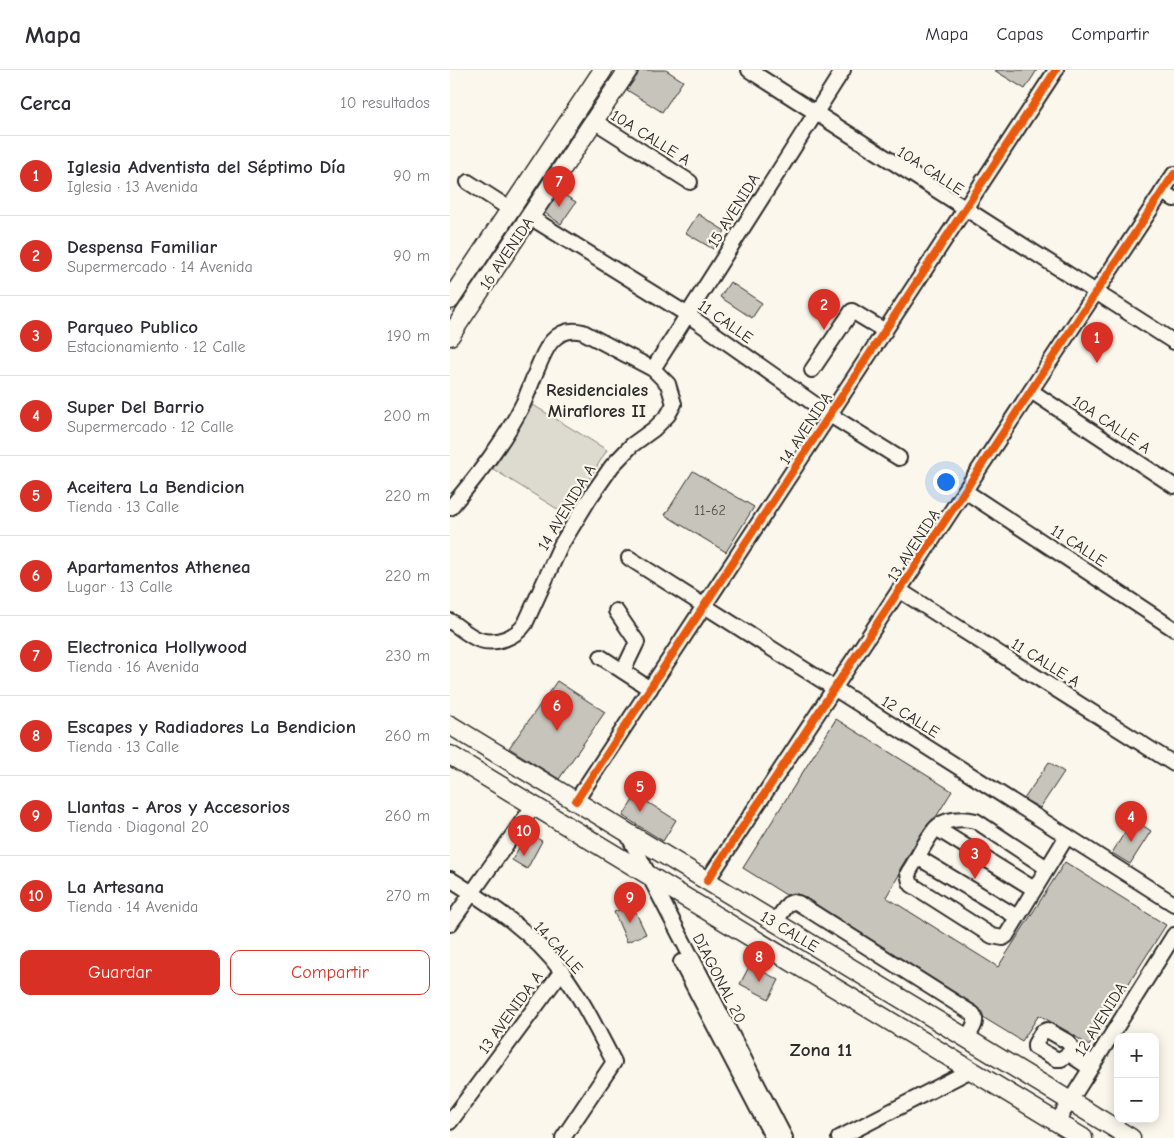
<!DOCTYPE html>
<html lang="es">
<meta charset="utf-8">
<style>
:root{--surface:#fff;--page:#f7f7f7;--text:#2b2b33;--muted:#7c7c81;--line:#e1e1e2;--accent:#d93025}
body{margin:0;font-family:"Comic Neue",sans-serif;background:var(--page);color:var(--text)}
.controls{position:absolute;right:15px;bottom:15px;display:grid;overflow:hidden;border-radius:10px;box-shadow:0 2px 12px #0003}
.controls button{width:45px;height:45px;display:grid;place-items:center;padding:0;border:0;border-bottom:1px solid var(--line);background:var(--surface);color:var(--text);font:25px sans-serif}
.you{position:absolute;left:495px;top:411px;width:18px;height:18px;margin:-12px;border:4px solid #fff;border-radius:50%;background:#1a73e8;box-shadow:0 0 0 8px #1a73e833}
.badge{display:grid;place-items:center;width:32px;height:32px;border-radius:50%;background:var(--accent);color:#fff;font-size:16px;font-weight:700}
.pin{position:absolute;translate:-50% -41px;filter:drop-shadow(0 1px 2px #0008)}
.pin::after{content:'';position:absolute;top:26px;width:18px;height:15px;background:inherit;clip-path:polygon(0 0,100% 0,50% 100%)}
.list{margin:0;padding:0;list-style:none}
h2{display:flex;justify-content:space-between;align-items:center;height:65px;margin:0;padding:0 20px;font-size:21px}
h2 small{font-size:16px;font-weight:400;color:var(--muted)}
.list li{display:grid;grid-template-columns:32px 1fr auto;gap:15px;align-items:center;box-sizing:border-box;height:80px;padding:0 20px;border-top:1px solid var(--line)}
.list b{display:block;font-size:19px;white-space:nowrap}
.list p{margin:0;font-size:16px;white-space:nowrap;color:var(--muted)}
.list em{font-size:16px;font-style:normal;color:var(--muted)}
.actions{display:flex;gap:10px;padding:15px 20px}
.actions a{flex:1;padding:11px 0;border:1px solid var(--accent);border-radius:10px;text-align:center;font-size:18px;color:var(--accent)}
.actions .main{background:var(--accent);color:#fff}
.map{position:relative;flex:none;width:724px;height:1068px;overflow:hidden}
header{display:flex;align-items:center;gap:30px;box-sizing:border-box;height:70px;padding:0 25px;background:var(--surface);border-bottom:1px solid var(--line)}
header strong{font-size:24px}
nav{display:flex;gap:28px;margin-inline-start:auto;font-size:18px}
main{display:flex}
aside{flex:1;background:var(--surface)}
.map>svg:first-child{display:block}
.green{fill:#dddad0;stroke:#84827e}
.building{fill:#c7c4bc;stroke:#2b2b2b}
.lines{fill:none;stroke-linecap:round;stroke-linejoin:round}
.minor-casing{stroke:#2b2b2b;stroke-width:18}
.major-casing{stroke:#2b2b2b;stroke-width:21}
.minor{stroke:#fbf7ec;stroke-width:14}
.major{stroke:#fbf7ec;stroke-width:18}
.cycleway-casing{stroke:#fbf7ec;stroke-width:11}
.cycleway{stroke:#e8590c;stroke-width:8}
.labels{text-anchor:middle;stroke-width:4.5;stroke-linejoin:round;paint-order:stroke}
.number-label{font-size:14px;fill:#52514f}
.street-label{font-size:16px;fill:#2b2b2b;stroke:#fbf7ec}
.neighbourhood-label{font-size:18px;font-weight:bold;fill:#2b2b2b;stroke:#fbf7ec}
.quarter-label{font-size:19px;font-weight:bold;fill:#2b2b2b;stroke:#fbf7ec}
</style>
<header>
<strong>Mapa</strong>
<nav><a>Mapa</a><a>Capas</a><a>Compartir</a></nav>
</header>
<main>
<aside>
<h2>Cerca<small>10 resultados</small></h2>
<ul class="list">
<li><span class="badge">1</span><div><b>Iglesia Adventista del Séptimo Día</b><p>Iglesia · 13 Avenida</p></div><em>90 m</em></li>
<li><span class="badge">2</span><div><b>Despensa Familiar</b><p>Supermercado · 14 Avenida</p></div><em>90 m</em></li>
<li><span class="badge">3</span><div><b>Parqueo Publico</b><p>Estacionamiento · 12 Calle</p></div><em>190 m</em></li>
<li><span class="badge">4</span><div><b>Super Del Barrio</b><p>Supermercado · 12 Calle</p></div><em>200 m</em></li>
<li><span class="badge">5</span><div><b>Aceitera La Bendicion</b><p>Tienda · 13 Calle</p></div><em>220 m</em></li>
<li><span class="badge">6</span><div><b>Apartamentos Athenea</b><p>Lugar · 13 Calle</p></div><em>220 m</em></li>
<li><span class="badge">7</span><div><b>Electronica Hollywood</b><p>Tienda · 16 Avenida</p></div><em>230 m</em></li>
<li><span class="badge">8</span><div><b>Escapes y Radiadores La Bendicion</b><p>Tienda · 13 Calle</p></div><em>260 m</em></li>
<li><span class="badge">9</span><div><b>Llantas - Aros y Accesorios</b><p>Tienda · Diagonal 20</p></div><em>260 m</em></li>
<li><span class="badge">10</span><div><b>La Artesana</b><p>Tienda · 14 Avenida</p></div><em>270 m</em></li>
</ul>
<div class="actions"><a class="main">Guardar</a><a>Compartir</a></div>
</aside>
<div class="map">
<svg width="724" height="1068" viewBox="0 0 724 1068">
<rect width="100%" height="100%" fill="#fbf7ec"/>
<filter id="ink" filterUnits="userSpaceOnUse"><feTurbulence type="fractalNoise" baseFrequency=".02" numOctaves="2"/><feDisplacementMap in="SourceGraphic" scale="10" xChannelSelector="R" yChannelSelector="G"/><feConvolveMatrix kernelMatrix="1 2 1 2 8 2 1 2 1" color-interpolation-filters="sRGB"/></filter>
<g filter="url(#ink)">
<path class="green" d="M83,335L157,380L117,445L43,399Z"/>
<g class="building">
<path d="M189,0H216L233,11L212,42L177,20L187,6Z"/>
<path d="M544,0H587L575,19Z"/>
<path d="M109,122L126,132L111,154L95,143Z"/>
<path d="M248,144L275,161L263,179L236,163Z"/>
<path d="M280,212L312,233L302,248L270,227Z"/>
<path d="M243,401L304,437L276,482L215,445Z"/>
<path d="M107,611L155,642L109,709L59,678Z"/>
<path d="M386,649L502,721L486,747L478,754L471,764L450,799L449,805L436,827L548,897L615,792L716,855L639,976L622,964L589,945L572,971L534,948L528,937L353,826L344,823L336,825L293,798Z"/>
<path d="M599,692L614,702L590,738L574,729Z"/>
<path d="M186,725L226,750L213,771L173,746Z"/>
<path d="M683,749L701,761L680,794L662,783Z"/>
<path d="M81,765L92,771L77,799L62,790L75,767Z"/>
<path d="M182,834L196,864L177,872L164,842Z"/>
<path d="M300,895L329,910L319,929L290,914Z"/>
</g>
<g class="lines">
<g class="minor-casing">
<g id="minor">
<path d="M299,0L724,272"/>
<path d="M144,51L240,112"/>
<path d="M18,112L60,139"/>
<path d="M712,122L724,129"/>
<path d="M80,147L238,245L380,345L449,388"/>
<path d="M203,299L393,0"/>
<path d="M362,300L402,241L435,261"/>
<path d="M581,321L724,416"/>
<path d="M515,421L724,559"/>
<path d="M0,438C27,406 54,372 73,334C80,319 92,281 102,271C111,261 121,259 133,262L203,299L218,314L224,334L218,345L204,359L182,375L162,396L139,429L111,475L75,554C66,567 46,575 30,570C20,567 9,557 0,551"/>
<path d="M179,488L724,834"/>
<path d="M449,520L724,694"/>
<path d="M166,541L187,572L173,601"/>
<path d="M151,587L200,619"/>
<path d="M126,731L606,0"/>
<path d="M486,758L584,819"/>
<path d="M177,763L335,1068"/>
<path d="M469,788L567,847"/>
<path d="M597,798L526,751C514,748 494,748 485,759C475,771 467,790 458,803L460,812L462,815L542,866L553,868L556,866L617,766"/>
<path d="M0,809C40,834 84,863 112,902C133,930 148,962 164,992L113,1068"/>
<path d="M257,811L724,104"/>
<path d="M325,852L338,834L343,832L348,833L523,944C529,952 521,960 517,968"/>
<path d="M0,854L84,735"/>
<path d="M231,892L323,1068"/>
<path d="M640,998L619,984L611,989H606L585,977V974L592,962L597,960L618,972L622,979L643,994"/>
<path d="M0,1052L112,901"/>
<path d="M607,1052L724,865"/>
<path d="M389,1068L521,1000"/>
</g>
</g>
<g class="major-casing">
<g id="major">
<path d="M0,230L153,0"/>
<path d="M0,266L178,0"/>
<path d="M0,655L681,1068"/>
<path d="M0,685L633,1068"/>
</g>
</g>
<use href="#minor" class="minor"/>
<use href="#major" class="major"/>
<g class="cycleway-casing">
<g id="cycleway">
<path d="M126,731L606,0"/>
<path d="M257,811L724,104"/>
</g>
</g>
<use href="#cycleway" class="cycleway"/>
</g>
</g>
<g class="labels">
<g class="number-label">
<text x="260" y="445">11-62</text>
</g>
<g class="street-label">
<text transform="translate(201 67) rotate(32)" y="6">10A CALLE A</text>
<text transform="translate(481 100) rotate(33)" y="6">10A CALLE</text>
<text transform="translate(283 140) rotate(-58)" y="6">15 AVENIDA</text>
<text transform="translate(56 183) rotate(-56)" y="6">16 AVENIDA</text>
<text transform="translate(276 251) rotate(35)" y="6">11 CALLE</text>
<text transform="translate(662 354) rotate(34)" y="6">10A CALLE A</text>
<text transform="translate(355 358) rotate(-57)" y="6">14 AVENIDA</text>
<text transform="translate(116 437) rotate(-59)" y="6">14 AVENIDA A</text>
<text transform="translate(463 475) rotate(-57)" y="6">13 AVENIDA</text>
<text transform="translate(629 475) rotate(33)" y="6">11 CALLE</text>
<text transform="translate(596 592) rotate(32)" y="6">11 CALLE A</text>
<text transform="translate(461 646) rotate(32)" y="6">12 CALLE</text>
<text transform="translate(340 861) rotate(31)" y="6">13 CALLE</text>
<text transform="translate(109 877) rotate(48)" y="6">14 CALLE</text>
<text transform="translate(270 908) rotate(63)" y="6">DIAGONAL 20</text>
<text transform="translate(60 942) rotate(-54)" y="6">13 AVENIDA A</text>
<text transform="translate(650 949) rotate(-58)" y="6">12 AVENIDA</text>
</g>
<g class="neighbourhood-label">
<text x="147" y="326">Residenciales<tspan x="147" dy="21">Miraflores II</tspan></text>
</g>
<g class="quarter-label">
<text x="371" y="986">Zona 11</text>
</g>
</g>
</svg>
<div class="controls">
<button>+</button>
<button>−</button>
</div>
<div class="you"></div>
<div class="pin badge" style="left:647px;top:293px">1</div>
<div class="pin badge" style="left:374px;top:260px">2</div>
<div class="pin badge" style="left:525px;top:809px">3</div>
<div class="pin badge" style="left:681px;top:772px">4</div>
<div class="pin badge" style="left:190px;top:742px">5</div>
<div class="pin badge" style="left:107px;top:661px">6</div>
<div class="pin badge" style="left:109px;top:137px">7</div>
<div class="pin badge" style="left:309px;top:912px">8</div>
<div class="pin badge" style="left:180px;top:853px">9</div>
<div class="pin badge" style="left:74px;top:786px">10</div>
</div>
</main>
